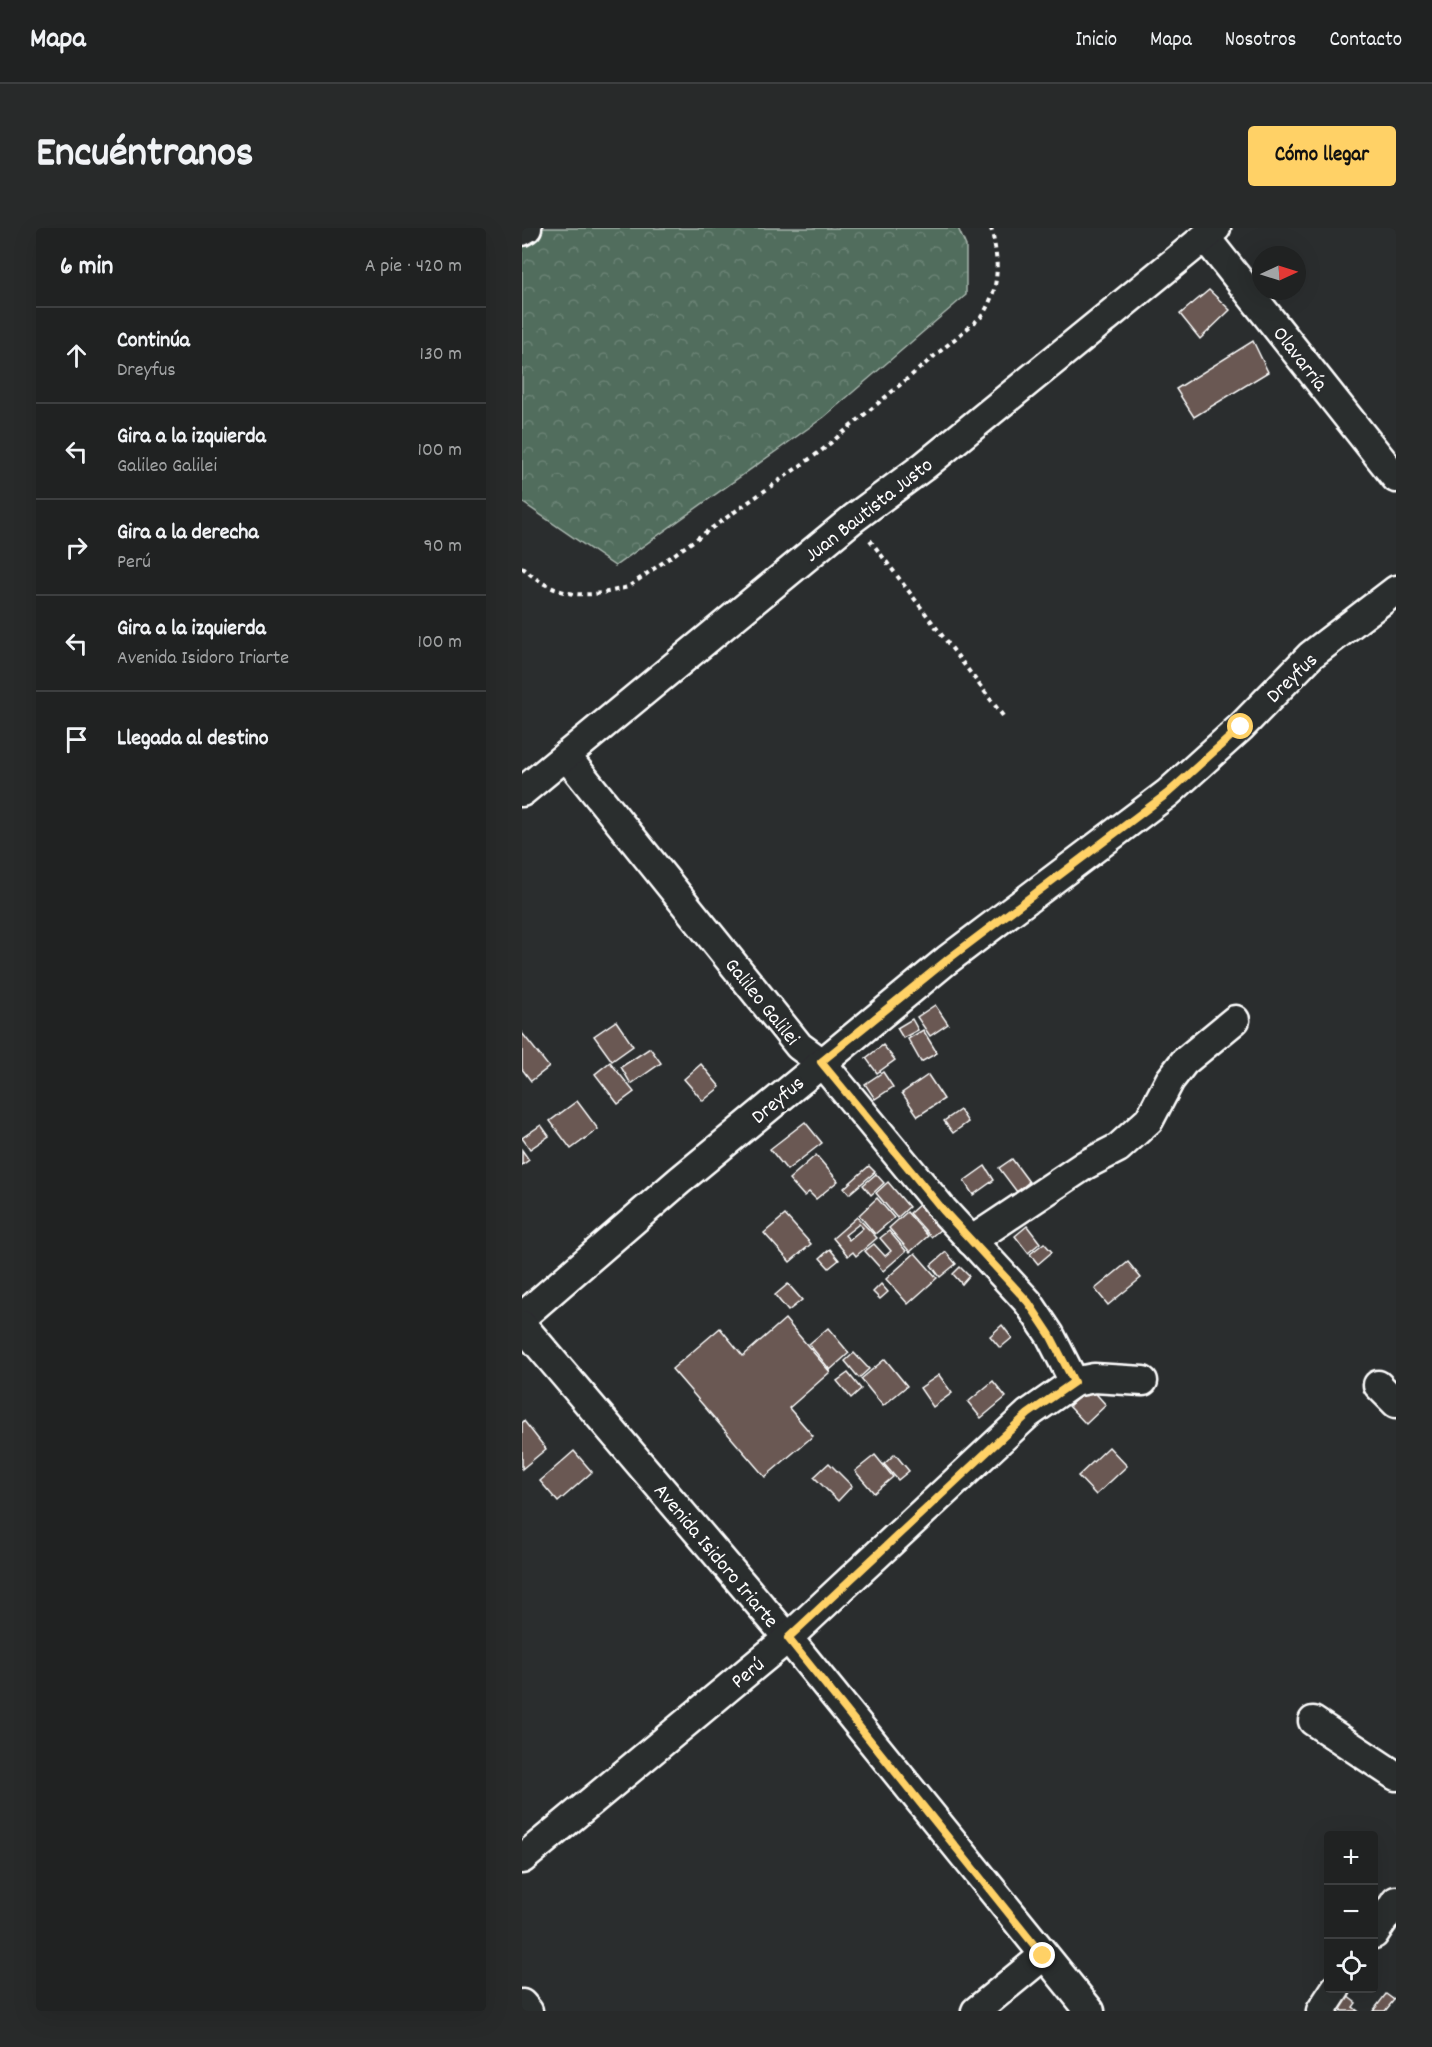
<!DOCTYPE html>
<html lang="es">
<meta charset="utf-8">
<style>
:root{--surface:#202222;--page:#282a2a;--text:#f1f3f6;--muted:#a2a4a5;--line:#3d3f40;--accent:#ffd166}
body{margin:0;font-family:Dekko,sans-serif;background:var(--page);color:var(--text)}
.controls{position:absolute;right:18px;bottom:18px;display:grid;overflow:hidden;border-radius:6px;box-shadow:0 6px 24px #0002}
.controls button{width:54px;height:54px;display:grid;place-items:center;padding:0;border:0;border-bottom:2px solid var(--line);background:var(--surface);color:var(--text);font:30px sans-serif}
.compass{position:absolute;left:730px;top:18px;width:54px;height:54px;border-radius:50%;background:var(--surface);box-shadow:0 6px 24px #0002;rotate:86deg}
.stop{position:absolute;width:18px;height:18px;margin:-14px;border:4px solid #ffd166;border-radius:50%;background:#fff}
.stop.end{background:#ffd166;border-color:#fff;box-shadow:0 2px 6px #0008}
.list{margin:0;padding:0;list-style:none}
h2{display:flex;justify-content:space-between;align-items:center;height:78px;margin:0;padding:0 24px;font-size:26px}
h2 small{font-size:20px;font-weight:400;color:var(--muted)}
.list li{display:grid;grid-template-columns:39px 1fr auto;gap:18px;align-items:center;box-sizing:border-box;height:96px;padding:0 24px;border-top:2px solid var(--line)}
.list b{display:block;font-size:22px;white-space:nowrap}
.list p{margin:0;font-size:20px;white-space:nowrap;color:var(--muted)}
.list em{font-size:20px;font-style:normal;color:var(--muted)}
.icon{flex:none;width:33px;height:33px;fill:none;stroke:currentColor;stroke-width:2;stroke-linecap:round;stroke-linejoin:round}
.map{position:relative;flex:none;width:874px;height:1783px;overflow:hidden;border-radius:6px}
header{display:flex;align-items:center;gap:36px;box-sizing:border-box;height:84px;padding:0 30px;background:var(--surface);border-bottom:2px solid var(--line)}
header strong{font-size:28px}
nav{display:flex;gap:33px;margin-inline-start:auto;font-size:21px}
.intro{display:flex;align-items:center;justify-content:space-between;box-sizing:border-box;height:144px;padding:0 36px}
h1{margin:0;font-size:42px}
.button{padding:15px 27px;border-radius:6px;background:var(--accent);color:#111;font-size:21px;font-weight:700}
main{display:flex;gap:36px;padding:0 36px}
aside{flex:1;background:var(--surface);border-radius:6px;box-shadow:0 6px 24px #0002}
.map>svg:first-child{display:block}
.park{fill:url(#park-crowns);stroke:#a8b6ae;stroke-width:1.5}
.building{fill:#6a5953;stroke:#fff;stroke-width:1.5;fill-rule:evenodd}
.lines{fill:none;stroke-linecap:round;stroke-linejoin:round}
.minor-casing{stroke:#fff;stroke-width:33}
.path{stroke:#fff;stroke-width:4;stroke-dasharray:4.5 4.5;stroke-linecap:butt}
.minor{stroke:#2a2d2e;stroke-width:28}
.route{stroke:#ffd166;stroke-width:8}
.labels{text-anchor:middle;stroke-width:6;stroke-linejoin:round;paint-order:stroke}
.street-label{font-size:21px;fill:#fff;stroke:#2a2d2e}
</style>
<header>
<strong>Mapa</strong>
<nav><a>Inicio</a><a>Mapa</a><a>Nosotros</a><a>Contacto</a></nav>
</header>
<div class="intro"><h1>Encuéntranos</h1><a class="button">Cómo llegar</a></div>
<main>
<aside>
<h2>6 min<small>A pie · 420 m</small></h2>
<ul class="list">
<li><svg class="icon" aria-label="ahead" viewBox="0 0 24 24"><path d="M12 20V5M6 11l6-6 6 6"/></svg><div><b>Continúa</b><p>Dreyfus</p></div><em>130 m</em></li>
<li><svg class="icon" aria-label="left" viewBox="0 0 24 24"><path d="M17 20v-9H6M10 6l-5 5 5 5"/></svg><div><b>Gira a la izquierda</b><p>Galileo Galilei</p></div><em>100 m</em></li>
<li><svg class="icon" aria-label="right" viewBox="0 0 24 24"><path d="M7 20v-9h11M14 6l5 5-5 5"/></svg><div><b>Gira a la derecha</b><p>Perú</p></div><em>90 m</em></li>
<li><svg class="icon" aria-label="left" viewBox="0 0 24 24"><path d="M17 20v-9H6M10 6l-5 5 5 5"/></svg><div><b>Gira a la izquierda</b><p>Avenida Isidoro Iriarte</p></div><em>100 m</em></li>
<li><svg class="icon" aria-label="arrive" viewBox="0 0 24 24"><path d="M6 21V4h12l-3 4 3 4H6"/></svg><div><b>Llegada al destino</b></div></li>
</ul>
</aside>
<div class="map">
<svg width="874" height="1783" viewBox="0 0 874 1783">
<defs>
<pattern id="park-crowns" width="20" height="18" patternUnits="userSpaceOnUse" patternTransform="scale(1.5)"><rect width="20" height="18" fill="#516d5d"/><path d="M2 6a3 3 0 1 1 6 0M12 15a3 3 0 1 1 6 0" fill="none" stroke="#6b8375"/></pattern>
</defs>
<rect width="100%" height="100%" fill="#2a2d2e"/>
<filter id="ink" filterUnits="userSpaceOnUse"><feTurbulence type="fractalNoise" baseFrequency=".0167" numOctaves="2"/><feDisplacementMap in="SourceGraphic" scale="12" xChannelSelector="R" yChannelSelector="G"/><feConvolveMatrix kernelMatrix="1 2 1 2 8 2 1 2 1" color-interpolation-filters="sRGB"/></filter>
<g filter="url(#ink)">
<path class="park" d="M0,0H436L444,18V67L302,189L93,338L0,274Z"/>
<g class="building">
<path d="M687,62L708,82L678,111L658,86Z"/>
<path d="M731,113L746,144L672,189L654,161Z"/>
<path d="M413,777L426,796L408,808L395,789Z"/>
<path d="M390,791L396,802L381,810L375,800Z"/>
<path d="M94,793L111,818L90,833L72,808Z"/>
<path d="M401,802L415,825L399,834L386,811Z"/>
<path d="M0,805L27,839L9,853L0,841Z"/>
<path d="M361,817L373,832L355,845L344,830Z"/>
<path d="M128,820L139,835L109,856L99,839Z"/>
<path d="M88,834L112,864L96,876L73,846Z"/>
<path d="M179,836L198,859L181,873L162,851Z"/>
<path d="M361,844L371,859L353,871L343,856Z"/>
<path d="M406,847L422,871L396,888L380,865Z"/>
<path d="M55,873L76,901L49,921L28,893Z"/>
<path d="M438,882L446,894L431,905L422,893Z"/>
<path d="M283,894L300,915L265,942L248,921Z"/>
<path d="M19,897L27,908L8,921L0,910Z"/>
<path d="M0,922L7,932L0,937Z"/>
<path d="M294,927L316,953L294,971L287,964L282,968L267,951Z"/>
<path d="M490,931L507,954L495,964L477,940Z"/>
<path d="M347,938L353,944L327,966L322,960Z"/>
<path d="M463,938L472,952L451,967L442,953Z"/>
<path d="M354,946L362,955L349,967L341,957Z"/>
<path d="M366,954L387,979L375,990L354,965Z"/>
<path d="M355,970L372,990L353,1006L337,987Z"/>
<path d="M398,976L419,1001L409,1009L388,985Z"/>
<path d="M385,984L406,1008L388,1024L367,1000Z"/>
<path d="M263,987L289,1016L268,1034L242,1005Z"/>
<path d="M335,989L355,1010L334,1028L331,1024L326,1028L311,1010ZM337,996L341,1000L327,1012L323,1007Z"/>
<path d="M505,998L518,1015L506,1025L493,1008Z"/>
<path d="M367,1003L384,1023L361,1043L343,1023L352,1016L363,1028L369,1023L358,1010Z"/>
<path d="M522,1015L530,1024L516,1036L508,1026Z"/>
<path d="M308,1021L317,1032L307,1040L298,1030Z"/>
<path d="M424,1024L434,1036L418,1049L409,1037Z"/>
<path d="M393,1025L415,1050L386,1076L364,1051Z"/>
<path d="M606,1034L619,1050L586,1077L573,1061Z"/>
<path d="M438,1039L447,1048L440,1056L431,1046Z"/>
<path d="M266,1056L280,1072L266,1083L253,1067Z"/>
<path d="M359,1056L366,1064L358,1071L351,1064Z"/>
<path d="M263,1091L308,1144L267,1180L291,1208L243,1249L150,1141L198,1100L221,1128Z"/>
<path d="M480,1097L490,1110L478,1120L468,1108Z"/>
<path d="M306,1100L327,1125L308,1142L287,1116Z"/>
<path d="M332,1125L347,1141L337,1150L323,1133Z"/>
<path d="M363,1131L385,1158L361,1178L339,1151Z"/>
<path d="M326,1145L339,1161L329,1170L315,1153Z"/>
<path d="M417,1147L430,1165L411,1179L398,1160Z"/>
<path d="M471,1153L484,1169L459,1190L446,1174Z"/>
<path d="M568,1159L584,1177L564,1196L547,1178Z"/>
<path d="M2,1193L24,1221L0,1241V1195Z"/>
<path d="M587,1219L605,1238L574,1267L556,1248Z"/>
<path d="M52,1223L70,1244L36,1274L18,1253Z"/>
<path d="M373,1226L387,1243L376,1252L362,1236Z"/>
<path d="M353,1227L371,1249L352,1265L333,1243Z"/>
<path d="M307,1235L330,1258L316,1273L292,1249Z"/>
<path d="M864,1766L872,1772L863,1783H851Z"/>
<path d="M825,1768L834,1775L831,1779L836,1783H820L816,1780Z"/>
</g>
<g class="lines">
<g class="minor-casing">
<g id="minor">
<path d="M0,3L5,0"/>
<path d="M683,9L874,250"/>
<path d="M44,528L277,818L299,834L421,982L506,1074L528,1107L552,1154"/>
<path d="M0,564L332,290L401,239L694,0"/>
<path d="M449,1013L563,937L596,920L627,892L648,852L662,834L713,792"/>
<path d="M0,1089L157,953L425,732L646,565L719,499L789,427L874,362"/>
<path d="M0,1097L266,1410L568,1783"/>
<path d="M856,1157L874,1175"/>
<path d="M791,1493L874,1548"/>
<path d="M0,1631L266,1410L506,1186L552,1154L572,1150L621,1153"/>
<path d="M852,1706L874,1673"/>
<path d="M0,1776L6,1783"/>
<path d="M454,1783L521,1728"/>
<path d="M799,1783L814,1760"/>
</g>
</g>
<g class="path">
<path d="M348,312L481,488"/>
<path d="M0,339C34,371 63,371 106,359L299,223L459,89C479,60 477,33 469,0"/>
</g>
<use href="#minor" class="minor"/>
</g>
</g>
<g class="lines" filter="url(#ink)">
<path class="route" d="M521,1728L266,1410L484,1206L506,1186L552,1154L528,1107L506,1074L421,982L299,834L425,732L646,565L719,499"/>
</g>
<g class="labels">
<g class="street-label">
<text transform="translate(779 130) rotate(52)" y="7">Olavarría</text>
<text transform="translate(346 281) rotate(-38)" y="7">Juan Bautista Justo</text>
<text transform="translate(769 449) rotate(-44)" y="7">Dreyfus</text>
<text transform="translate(241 773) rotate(51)" y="7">Galileo Galilei</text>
<text transform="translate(255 871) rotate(-40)" y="7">Dreyfus</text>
<text transform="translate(195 1327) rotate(50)" y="7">Avenida Isidoro Iriarte</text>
<text transform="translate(225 1444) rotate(-40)" y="7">Perú</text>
</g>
</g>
</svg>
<div class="controls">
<button>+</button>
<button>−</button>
<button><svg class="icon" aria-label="locate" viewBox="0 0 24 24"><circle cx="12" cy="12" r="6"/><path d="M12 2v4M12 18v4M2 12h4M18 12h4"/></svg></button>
</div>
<svg class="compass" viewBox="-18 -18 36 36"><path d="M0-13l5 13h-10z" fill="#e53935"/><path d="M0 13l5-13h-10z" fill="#a2a4a5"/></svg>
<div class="stop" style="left:719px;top:499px"></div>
<div class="stop end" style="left:521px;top:1728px"></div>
</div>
</main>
